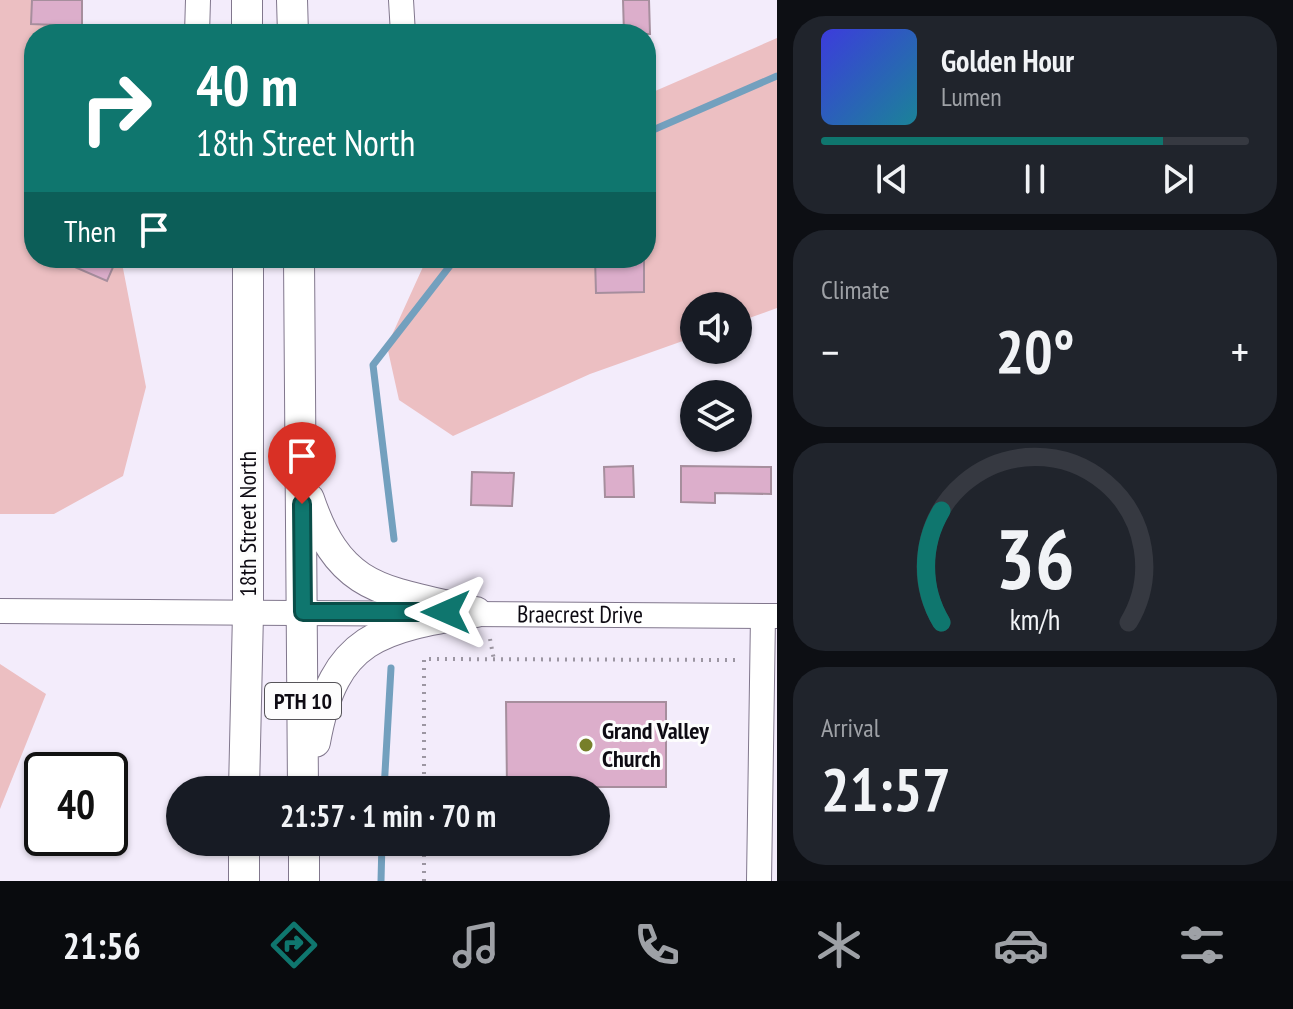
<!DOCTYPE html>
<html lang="en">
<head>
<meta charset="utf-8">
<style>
  :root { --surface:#171b24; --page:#20242c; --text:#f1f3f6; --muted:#9ea1a6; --line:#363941; --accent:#0f766e }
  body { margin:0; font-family:"PT Sans Narrow",sans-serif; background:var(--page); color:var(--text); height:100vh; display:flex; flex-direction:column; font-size:30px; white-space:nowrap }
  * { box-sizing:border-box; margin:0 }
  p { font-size:26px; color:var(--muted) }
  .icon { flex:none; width:44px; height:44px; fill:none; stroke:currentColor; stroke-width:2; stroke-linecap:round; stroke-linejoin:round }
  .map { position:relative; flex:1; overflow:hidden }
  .sheet { display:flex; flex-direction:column; gap:16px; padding:16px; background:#0d0f14; width:516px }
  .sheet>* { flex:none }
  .hud { position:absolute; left:24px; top:24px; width:632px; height:244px; border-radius:32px; box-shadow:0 2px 6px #0004; background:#0f766e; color:#fff; overflow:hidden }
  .fabs { position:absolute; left:680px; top:292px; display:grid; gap:16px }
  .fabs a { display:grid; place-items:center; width:72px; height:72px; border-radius:50%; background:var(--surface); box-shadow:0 2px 6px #0004; font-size:40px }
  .speed { position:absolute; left:24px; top:752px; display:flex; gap:16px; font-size:40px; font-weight:700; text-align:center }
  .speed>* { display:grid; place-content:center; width:104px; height:104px; border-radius:50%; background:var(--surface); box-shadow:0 2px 6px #0004; line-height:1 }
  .speed .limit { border:4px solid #111; border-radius:12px; background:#fff; color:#111 }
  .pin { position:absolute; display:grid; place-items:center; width:68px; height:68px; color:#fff; margin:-82px -34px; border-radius:50% 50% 50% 0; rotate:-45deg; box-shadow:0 0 8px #0007 }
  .pin .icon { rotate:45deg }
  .me { position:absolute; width:88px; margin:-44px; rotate:270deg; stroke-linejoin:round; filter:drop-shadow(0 0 6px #0008) }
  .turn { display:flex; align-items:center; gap:28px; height:168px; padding:0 40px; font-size:36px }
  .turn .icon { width:104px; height:104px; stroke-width:2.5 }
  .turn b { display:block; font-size:56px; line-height:68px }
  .then { display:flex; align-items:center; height:76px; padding:0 40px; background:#0003; gap:16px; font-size:30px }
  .big { font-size:60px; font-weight:700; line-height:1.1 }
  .sheet .tile { flex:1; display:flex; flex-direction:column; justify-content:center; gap:12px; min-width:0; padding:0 28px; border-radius:32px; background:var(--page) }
  .sheet .dial { align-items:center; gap:0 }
  .dial svg { height:208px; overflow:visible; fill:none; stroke:var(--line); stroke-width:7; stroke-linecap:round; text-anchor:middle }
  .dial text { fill:var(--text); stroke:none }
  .song { display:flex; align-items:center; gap:24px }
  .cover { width:96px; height:96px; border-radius:12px; background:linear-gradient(135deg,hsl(240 70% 55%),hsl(190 70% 35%)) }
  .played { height:8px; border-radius:4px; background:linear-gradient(90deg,var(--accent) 80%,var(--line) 80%) }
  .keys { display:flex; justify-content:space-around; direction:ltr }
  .heat { display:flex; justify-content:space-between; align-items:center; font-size:44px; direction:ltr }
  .trip { position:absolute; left:166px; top:776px; width:444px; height:80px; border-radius:40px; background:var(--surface); box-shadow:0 2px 6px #0004; font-weight:700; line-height:80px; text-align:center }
  .dock { display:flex; height:128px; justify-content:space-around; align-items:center; background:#090b0e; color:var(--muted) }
  .dock .icon { width:56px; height:56px }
  .dock .selected { color:var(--accent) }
  .dock b { font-size:36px; color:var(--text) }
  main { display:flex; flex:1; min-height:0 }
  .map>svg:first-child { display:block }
</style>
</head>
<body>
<main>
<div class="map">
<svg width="777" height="881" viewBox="0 0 777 881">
  <rect width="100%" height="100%" fill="#f3ecfb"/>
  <!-- green -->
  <path fill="#ecbfc2" d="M0 0H45L55 34H34V258H121L146 387 123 476 54 514H0Z
    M777 38V308L738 322V306H694V337L590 374 453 436 399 400 387 346 427 258H646V95Z
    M0 664 46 694 0 809Z"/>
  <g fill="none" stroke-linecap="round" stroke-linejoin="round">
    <!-- stream -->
    <path stroke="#73a0be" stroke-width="7" d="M646 133 777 76
      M394 539 373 365 456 258
      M384 790 391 668
      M381 881 382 842"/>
  </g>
  <!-- building -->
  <path fill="#dcaecb" stroke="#a68e9d" stroke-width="2" d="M32 0H82V26L31 24Z
    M623 0H649L650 34H624Z
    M54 258H117L107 281Z
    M595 258H644V292L596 293Z
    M633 466 634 497H605L604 467Z
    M681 466 771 467V494L715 493V503L681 502Z
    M472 472 514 473 512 506 471 505Z
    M506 702H666V787H507Z"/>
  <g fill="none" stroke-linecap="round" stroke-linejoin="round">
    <defs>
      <g id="minor">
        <path d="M401 0 403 34"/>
        <path d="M197 34 198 0"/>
        <path id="s1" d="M0 611 777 616"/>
        <path d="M759 881 763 616"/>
      </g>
      <path id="major" d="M247 0V34
        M292 0 293 34
        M299 258 303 790
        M309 499C338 585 376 590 458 608
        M315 742C334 636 380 628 476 612
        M244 790 248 613V258
        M244 842V881
        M304 842V881"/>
    </defs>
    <!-- minor casing -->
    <use href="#minor" stroke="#81778d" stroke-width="26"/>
    <!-- major casing -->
    <use href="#major" stroke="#81778d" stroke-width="32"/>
    <!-- path -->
    <path stroke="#9c96a2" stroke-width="4" stroke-dasharray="2 6" stroke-linecap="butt" d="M490 639 494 660
      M424 790V659L739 660
      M424 881V842"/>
    <!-- minor -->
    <use href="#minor" stroke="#fff" stroke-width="24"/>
    <!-- major -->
    <use href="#major" stroke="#fff" stroke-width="30"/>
  </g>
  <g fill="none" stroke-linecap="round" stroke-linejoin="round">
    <defs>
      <path id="route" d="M302 504 303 612H446"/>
    </defs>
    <!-- route casing -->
    <use href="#route" stroke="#0a4d48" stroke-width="20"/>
    <!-- route -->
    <use href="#route" stroke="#0f766e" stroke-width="14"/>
  </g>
  <!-- markers -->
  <circle fill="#777f2a" stroke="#fdfdfd" stroke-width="3" cx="586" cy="745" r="8"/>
  <g text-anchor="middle" stroke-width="6" stroke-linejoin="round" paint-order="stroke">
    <!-- shield labels -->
    <rect fill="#fdfdfd" stroke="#565459" stroke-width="2" x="265" y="683" width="76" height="36" rx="6"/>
    <g font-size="22" font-weight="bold" fill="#0e0b13">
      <text x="303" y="709">PTH 10</text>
    </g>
    <!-- street labels -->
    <g font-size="24" fill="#0e0b13" stroke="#fdfdfd">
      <text transform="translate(248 524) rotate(-90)" y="8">18th Street North</text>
      <text dy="8" stroke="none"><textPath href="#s1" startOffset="580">Braecrest Drive</textPath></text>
    </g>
    <!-- poi labels -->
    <g font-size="24" font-weight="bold" fill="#0e0b13" stroke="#fdfdfd" text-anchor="start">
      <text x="602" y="739">Grand Valley<tspan x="602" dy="28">Church</tspan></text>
    </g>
  </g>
</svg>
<div class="fabs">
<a><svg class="icon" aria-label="sound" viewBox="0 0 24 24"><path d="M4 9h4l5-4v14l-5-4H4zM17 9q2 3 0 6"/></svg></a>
<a><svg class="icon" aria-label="layers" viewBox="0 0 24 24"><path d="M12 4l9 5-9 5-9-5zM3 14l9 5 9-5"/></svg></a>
</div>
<div class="speed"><div class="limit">40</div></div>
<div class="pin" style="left:302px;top:504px;background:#d93025"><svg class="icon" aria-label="arrive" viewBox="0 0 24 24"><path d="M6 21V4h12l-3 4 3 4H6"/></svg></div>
<svg class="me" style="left:446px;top:612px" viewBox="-20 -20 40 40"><path d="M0-17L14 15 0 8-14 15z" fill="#0f766e" stroke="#fff" stroke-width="4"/></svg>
<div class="trip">21:57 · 1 min · 70 m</div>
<div class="hud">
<div class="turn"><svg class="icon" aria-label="right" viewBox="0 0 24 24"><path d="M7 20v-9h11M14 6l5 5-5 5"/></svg><div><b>40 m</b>18th Street North</div></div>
<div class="then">Then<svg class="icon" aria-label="arrive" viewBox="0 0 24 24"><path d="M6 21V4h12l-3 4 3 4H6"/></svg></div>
</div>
</div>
<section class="sheet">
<div class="tile">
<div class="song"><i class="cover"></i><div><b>Golden Hour</b><p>Lumen</p></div></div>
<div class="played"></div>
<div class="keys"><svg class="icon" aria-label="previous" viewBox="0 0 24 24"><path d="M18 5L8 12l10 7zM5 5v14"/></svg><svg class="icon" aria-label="pause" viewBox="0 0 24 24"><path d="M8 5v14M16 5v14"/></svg><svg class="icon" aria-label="next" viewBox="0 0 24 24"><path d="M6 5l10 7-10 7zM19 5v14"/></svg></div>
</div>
<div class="tile"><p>Climate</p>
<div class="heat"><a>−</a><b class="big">20°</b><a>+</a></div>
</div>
<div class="tile dial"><svg viewBox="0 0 100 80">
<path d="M14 69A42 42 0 1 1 86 69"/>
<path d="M14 69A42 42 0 0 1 14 26" stroke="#0f766e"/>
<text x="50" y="56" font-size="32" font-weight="700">36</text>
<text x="50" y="72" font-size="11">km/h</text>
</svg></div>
<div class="tile"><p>Arrival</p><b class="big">21:57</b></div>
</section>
</main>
<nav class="dock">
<b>21:56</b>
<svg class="icon selected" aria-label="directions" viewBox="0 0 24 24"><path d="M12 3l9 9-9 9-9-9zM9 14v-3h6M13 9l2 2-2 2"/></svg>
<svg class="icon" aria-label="music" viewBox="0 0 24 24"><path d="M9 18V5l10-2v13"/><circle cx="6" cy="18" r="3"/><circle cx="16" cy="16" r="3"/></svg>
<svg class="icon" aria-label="phone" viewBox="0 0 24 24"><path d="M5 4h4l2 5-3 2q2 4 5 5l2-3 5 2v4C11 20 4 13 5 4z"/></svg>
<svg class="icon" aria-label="climate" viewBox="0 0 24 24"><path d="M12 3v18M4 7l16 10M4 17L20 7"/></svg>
<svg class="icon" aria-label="car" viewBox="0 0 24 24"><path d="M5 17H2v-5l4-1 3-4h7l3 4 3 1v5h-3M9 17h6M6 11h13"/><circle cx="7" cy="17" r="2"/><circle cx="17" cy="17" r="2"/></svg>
<svg class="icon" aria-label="filters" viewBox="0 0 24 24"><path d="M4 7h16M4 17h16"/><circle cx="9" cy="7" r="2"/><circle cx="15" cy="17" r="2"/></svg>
</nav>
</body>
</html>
